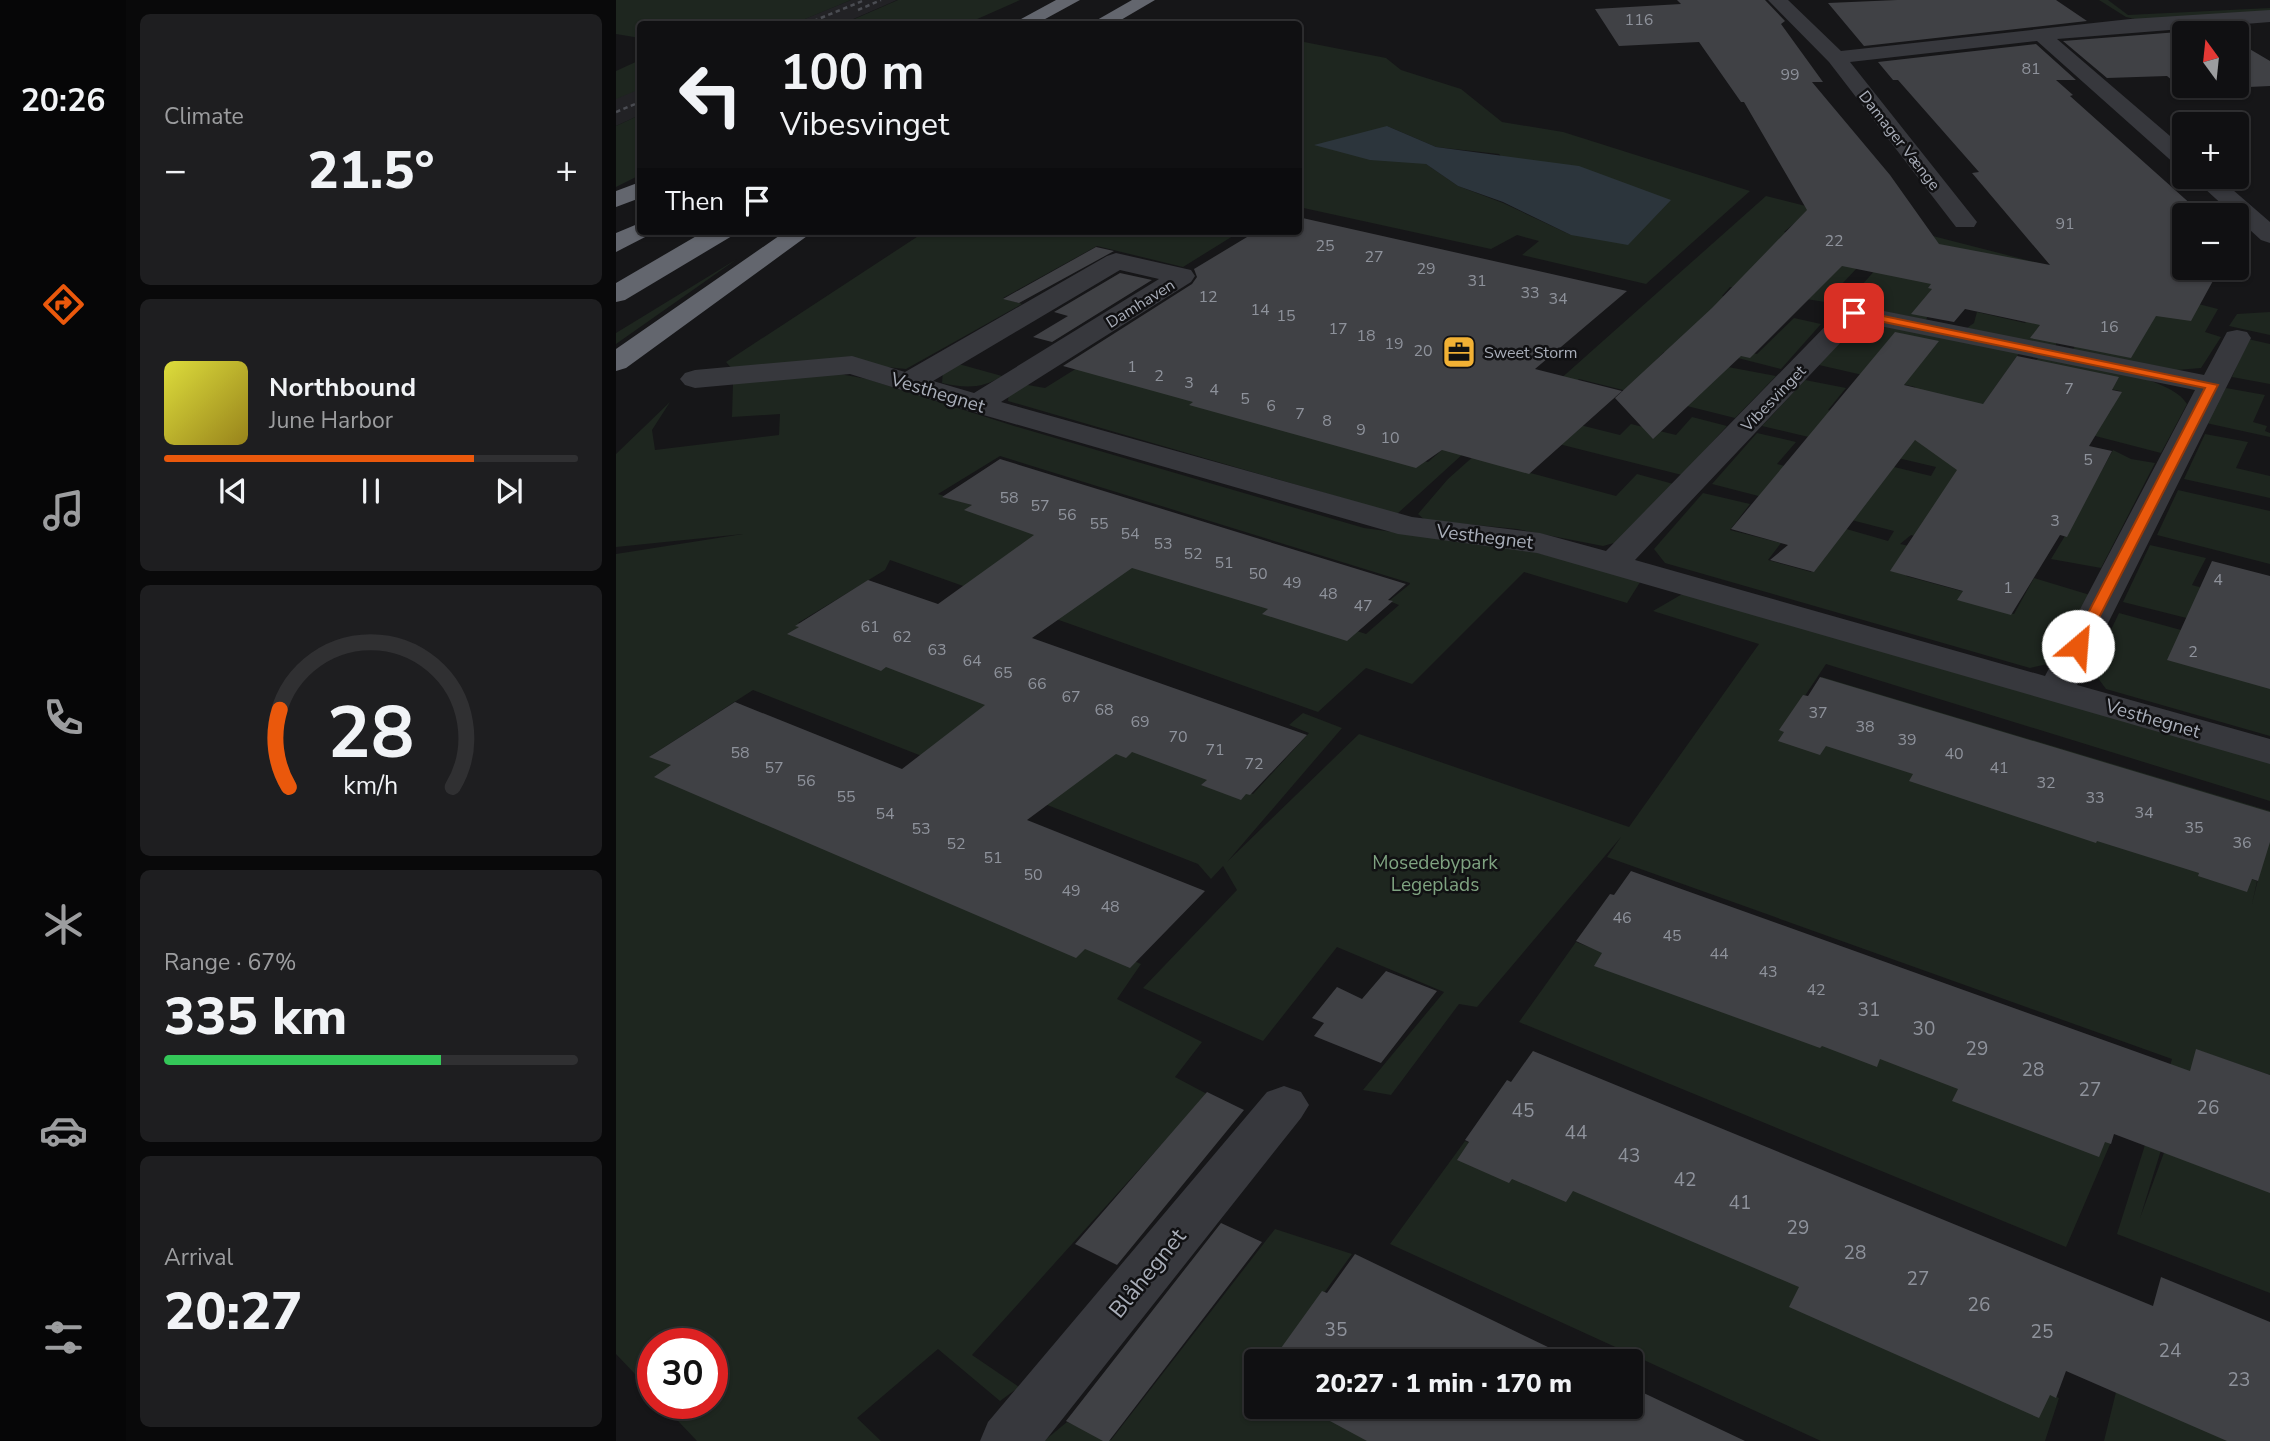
<!DOCTYPE html>
<html lang="en">
<head>
<meta charset="utf-8">
<style>
  :root { --surface:#101012; --page:#1e1e20; --text:#f1f3f6; --muted:#9c9d9f; --line:#303032; --accent:#ea580c }
  body { margin:0; font-family:"Nunito Sans",sans-serif; background:var(--page); color:var(--text); height:100vh; display:flex; flex-direction:column; font-size:26px; white-space:nowrap }
  * { box-sizing:border-box; margin:0 }
  p { font-size:23px; color:var(--muted) }
  .icon { flex:none; width:38px; height:38px; fill:none; stroke:currentColor; stroke-width:2; stroke-linecap:round; stroke-linejoin:round }
  .map { position:relative; flex:1; overflow:hidden }
  .panel { display:flex; flex-direction:column; gap:14px; padding:14px; background:#09090a; width:490px }
  .panel>* { flex:none }
  .banner { position:absolute; left:21px; top:21px; width:665px; height:214px; border-radius:7px; box-shadow:0 2px 5px #0004,0 0 0 2px var(--line); background:#101012; color:var(--text); overflow:hidden }
  .needle { width:46px; rotate:345deg }
  .tools { position:absolute; left:1556px; top:21px; display:grid; gap:14px }
  .tools a { display:grid; place-items:center; width:77px; height:77px; border-radius:7px; background:var(--surface); box-shadow:0 2px 5px #0004,0 0 0 2px var(--line); font-size:35px }
  .speed { position:absolute; left:21px; top:1328px; display:flex; gap:14px; font-size:35px; font-weight:700; text-align:center }
  .speed>* { display:grid; place-content:center; width:91px; height:91px; border-radius:50%; background:var(--surface); box-shadow:0 2px 5px #0004,0 0 0 2px var(--line); line-height:1 }
  .speed .limit { border:10px solid #d22; background:#fff; color:#111 }
  .pin { position:absolute; display:grid; place-items:center; width:60px; height:60px; color:#fff; margin:-30px; border-radius:14px; box-shadow:0 4px 10px #0006 }
  .me { position:absolute; width:77px; margin:-38px; rotate:27deg; stroke-linejoin:round; filter:drop-shadow(0 0 5px #0008) }
  .turn { display:flex; align-items:center; gap:24px; height:147px; padding:0 28px; font-size:32px }
  .turn .icon { width:91px; height:91px; stroke-width:2.5 }
  .turn b { display:block; font-size:49px; line-height:60px }
  .then { display:flex; align-items:center; height:66px; padding:0 28px; background:#0003; gap:14px; font-size:26px }
  .big { font-size:52px; font-weight:800; line-height:1.1 }
  .panel .card { flex:1; display:flex; flex-direction:column; justify-content:center; gap:10px; min-width:0; padding:0 24px; border-radius:10px; background:var(--page) }
  .panel .dial { align-items:center; gap:0 }
  .dial svg { height:182px; overflow:visible; fill:none; stroke:var(--line); stroke-width:7; stroke-linecap:round; text-anchor:middle }
  .dial text { fill:var(--text); stroke:none }
  .song { display:flex; align-items:center; gap:21px }
  .cover { width:84px; height:84px; border-radius:10px; background:linear-gradient(135deg,hsl(60 70% 55%),hsl(50 70% 35%)) }
  .played { height:7px; border-radius:4px; background:linear-gradient(90deg,var(--accent) 75%,var(--line) 75%) }
  .keys { display:flex; justify-content:space-around; direction:ltr }
  .heat { display:flex; justify-content:space-between; align-items:center; font-size:38px; direction:ltr }
  .charge { height:10px; border-radius:5px; background:linear-gradient(90deg,#34c759 67%,var(--line) 0) }
  .trip { position:absolute; left:628px; top:1349px; width:399px; height:70px; border-radius:7px; background:var(--surface); box-shadow:0 2px 5px #0004,0 0 0 2px var(--line); font-weight:800; line-height:70px; text-align:center }
  main { display:flex; flex:1; min-height:0 }
  .tab-bar { display:flex; flex-direction:column; width:126px; justify-content:space-around; align-items:center; background:#060607; color:var(--muted) }
  .tab-bar .icon { width:49px; height:49px }
  .tab-bar .on { color:var(--accent) }
  .tab-bar b { font-size:32px; color:var(--text) }
  .map>svg:first-child { display:block }
</style>
</head>
<body>
<main>
<nav class="tab-bar">
<b>20:26</b>
<svg class="icon on" aria-label="directions" viewBox="0 0 24 24"><path d="M12 3l9 9-9 9-9-9zM9 14v-3h6M13 9l2 2-2 2"/></svg>
<svg class="icon" aria-label="music" viewBox="0 0 24 24"><path d="M9 18V5l10-2v13"/><circle cx="6" cy="18" r="3"/><circle cx="16" cy="16" r="3"/></svg>
<svg class="icon" aria-label="phone" viewBox="0 0 24 24"><path d="M5 4h4l2 5-3 2q2 4 5 5l2-3 5 2v4C11 20 4 13 5 4z"/></svg>
<svg class="icon" aria-label="climate" viewBox="0 0 24 24"><path d="M12 3v18M4 7l16 10M4 17L20 7"/></svg>
<svg class="icon" aria-label="car" viewBox="0 0 24 24"><path d="M5 17H2v-5l4-1 3-4h7l3 4 3 1v5h-3M9 17h6M6 11h13"/><circle cx="7" cy="17" r="2"/><circle cx="17" cy="17" r="2"/></svg>
<svg class="icon" aria-label="filters" viewBox="0 0 24 24"><path d="M4 7h16M4 17h16"/><circle cx="9" cy="7" r="2"/><circle cx="15" cy="17" r="2"/></svg>
</nav>
<section class="panel">
<div class="card"><p>Climate</p>
<div class="heat"><a>−</a><b class="big">21.5°</b><a>+</a></div>
</div>
<div class="card">
<div class="song"><i class="cover"></i><div><b>Northbound</b><p>June Harbor</p></div></div>
<div class="played"></div>
<div class="keys"><svg class="icon" aria-label="previous" viewBox="0 0 24 24"><path d="M18 5L8 12l10 7zM5 5v14"/></svg><svg class="icon" aria-label="pause" viewBox="0 0 24 24"><path d="M8 5v14M16 5v14"/></svg><svg class="icon" aria-label="next" viewBox="0 0 24 24"><path d="M6 5l10 7-10 7zM19 5v14"/></svg></div>
</div>
<div class="card dial"><svg viewBox="0 0 100 80">
<path d="M14 69A42 42 0 1 1 86 69"/>
<path d="M14 69A42 42 0 0 1 10 35" stroke="#ea580c"/>
<text x="50" y="56" font-size="32" font-weight="700">28</text>
<text x="50" y="72" font-size="11">km/h</text>
</svg></div>
<div class="card"><p>Range · 67%</p><b class="big">335 km</b><div class="charge"></div></div>
<div class="card"><p>Arrival</p><b class="big">20:27</b></div>
</section>
<div class="map">
<svg width="1654" height="1441" viewBox="0 0 1654 1441">
  <rect width="100%" height="100%" fill="#161618"/>
  <!-- built -->
  <path fill="#222225" d="M235 0H281L226 24H176Z
    M24 87V115L0 126V97Z"/>
  <!-- green -->
  <path fill="#1e261f" fill-rule="evenodd" d="M0 0H235L177 24H24V38L0 34Z
    M282 0H404L350 24H227Z
    M1483 0H1492L1512 15 1654 8V13L1523 20 1510 17Z
    M683 41 770 58 785 70 845 89 886 122 947 132 1134 191 1030 284 906 255 923 241 901 235 875 249 683 207ZM771 126 820 147 883 154 955 235 887 203 842 186 810 164Z
    M24 60V89L0 99V71Z
    M24 115V175L0 187V126Z
    M1150 196 1285 230 1186 217 1168 232 1231 247 1241 268 1209 302 1114 287 1106 296 1117 299 1098 344 1141 354 1178 318 1205 324 1165 369 1067 344 1057 354 1048 352 1031 369 1112 367 1160 376 1119 418 963 379 946 395 964 425 1004 435 1015 424 1060 435 1076 417 1111 426 1066 475 911 436 900 469 1000 496 1021 474 1061 485 1009 540 987 546 901 529 809 520 802 514 832 479Z
    M310 231H625L567 267 481 246 387 298 406 304 290 369 211 361 119 372 110 362Z
    M1305 233 1602 309 1589 332 1605 337 1585 368 1549 371 1456 351 1459 346 1441 340 1439 348 1351 328 1358 323 1361 312 1409 323 1435 290 1313 313 1310 320 1237 305 1236 296 1278 249Z
    M121 259 0 344V333Z
    M1654 312V335L1613 326 1621 314Z
    M1270 324 1404 352 1363 410 1494 412 1504 391 1410 371 1424 356C1457 363 1557 376 1571 404L1545 453 1464 432 1481 479 1497 450 1515 459 1539 463 1485 568 1435 559 1464 511 1373 556 1295 535 1284 544 1307 549 1290 576 1349 592 1345 600 1398 614 1418 578 1474 595 1440 662 1414 668 1049 563 1038 549 1087 493 1134 504 1114 530 1165 543 1152 560 1195 572 1227 528 1272 541 1278 531 1096 484 1141 433 1180 442 1161 464 1252 488 1270 465 1315 476 1320 467 1146 426 1189 380 1230 388 1212 410 1324 437 1299 387 1203 365 1234 329Z
    M514 335 484 372 812 462 840 438 871 432 781 514 392 401 393 391 406 384 429 388Z
    M1632 339 1654 344V384L1616 377Z
    M339 363 386 376C366 389 349 388 326 383L327 371Z
    M224 374 251 379 398 426 748 528 914 551 1026 579 1011 603 908 572 796 684 750 668 702 712 274 560 269 570 182 623 637 794 693 733 673 725 687 713 726 728 611 862 743 734 1013 827 1143 644 1037 611 1068 593 1654 761V801L1210 664 1167 729 1641 881 1636 904 1652 838 1194 696 1206 677 1654 811V1075L1584 1051 1574 1081 1567 1079 1524 1218 1553 1139 1654 1177V1293L1501 1234 1556 1059 991 857 1005 837 861 1007 843 1004 775 1095 747 1090 828 992 721 947 647 1041 527 988 621 890 607 866 595 879 582 864 137 690 36 755 525 964 501 999 586 1042 559 1077 591 1094 356 1355 403 1387 384 1401 322 1349 241 1418 265 1441H81L46 1404H96V1344H37V1393L0 1354V554L127 534 0 547V454L54 402 36 430 39 450 163 435 164 414 116 417 117 384ZM384 456 794 583V584L773 601 783 605 750 634 322 494Z
    M1610 388 1649 395 1637 422 1651 426 1649 431 1654 433V437L1590 423Z
    M1589 434 1632 442 1620 468 1654 476V498L1568 479Z
    M1562 490 1654 511V564L1541 535Z
    M1534 545 1590 558 1576 585 1654 607V639L1507 602Z
    M1503 613 1565 630 1654 688V736L1490 689 1476 670Z
    M960 942 1495 1142 1450 1247 903 1022Z
    M849 1141 1443 1398 1429 1441H1205L774 1244Z
    M659 1229 736 1254 659 1361 640 1362V1407H722L788 1441H428L451 1422 495 1440Z
    M1501 1388 1621 1441H1488Z"/>
  <!-- water -->
  <path fill="#2c353c" d="M771 126 820 147 963 166 1055 200 1012 245 955 235 887 202 842 186 810 164 754 160 698 145Z"/>
  <!-- building -->
  <path fill="#404145" d="M1061 0H1149L1169 21 1165 24 1207 82H1196L1274 175 1323 244 1434 265 1356 173 1363 172 1282 80H1277L1262 62 1420 44 1460 80H1440L1457 95 1454 96 1587 215H1568V268H1620V262L1629 270 1590 271 1598 279 1575 321 1540 316 1515 358 1414 338 1424 325 1349 309 1338 322 1295 314 1316 289 1312 288 1315 284 1226 266 1134 358 1125 356 1037 439 999 398 1096 308 1191 210 1128 102H1125L1083 42 1003 46 979 9 1065 4Z
    M1281 0H1440L1471 21 1248 46 1212 3Z
    M1601 29 1608 33H1568V86H1620V41L1654 61V86L1568 90 1551 76 1491 78 1447 41Z
    M682 217 1011 291 919 369 1006 391 913 474 826 450 800 468 573 405 577 402 447 366 576 284 581 277 578 269 641 231H682Z
    M480 247 498 251 403 303 387 299Z
    M504 273 536 280 436 342 417 337 452 316 438 312Z
    M1279 332 1323 341 1288 385 1367 404 1401 356 1503 377 1496 390 1506 392 1473 446 1496 451 1451 537 1444 535 1395 615 1341 600 1347 591 1274 571 1341 470 1299 440 1198 572 1154 560 1172 545 1115 529Z
    M384 459 790 584 772 600 777 601 731 641 646 614 652 609 516 568 416 638 691 735 634 795 630 794 625 800 585 785 591 780 516 752 510 758 500 754 411 820 589 891 514 968 469 949 460 958 38 777 55 765 33 757 119 702 286 769 369 705 270 667 265 671 171 634 183 627 179 626 252 580 322 604 418 535 348 510 356 505 326 497Z
    M1596 561 1654 576V689L1551 660Z
    M1204 677 1654 812V842L1642 881 1636 879 1631 892 1582 876 1583 873 1481 841 1480 843 1293 781 1297 774 1210 746 1204 755 1162 741 1168 732 1163 730 1187 695 1192 696Z
    M1015 871 1574 1071 1580 1049 1654 1075V1193L1498 1134 1495 1144 1489 1142 1483 1157 1336 1101 1342 1089 1264 1059 1261 1067 1206 1046 1204 1048 978 966 986 953 960 941 994 894 998 895Z
    M770 971 821 991 765 1063 698 1036 708 1023 696 1018 721 987 746 999Z
    M917 1051 1537 1306 1545 1277 1654 1322V1441H1611L1450 1371 1440 1398 1434 1395 1423 1418 1173 1307 1183 1287 957 1191 950 1202 896 1179 893 1183 841 1160 853 1142 849 1140 891 1080 895 1082Z
    M591 1092 628 1110 501 1265 459 1244Z
    M605 1223 646 1242 493 1441H487L450 1421Z
    M739 1254 876 1320 963 1362H655L706 1291 711 1293Z
    M1015 1387 1129 1441H751L701 1414 705 1407H1015Z"/>
  <g fill="none" stroke-linecap="round" stroke-linejoin="round">
    <!-- minor -->
    <path fill="#37383d" fill-rule="evenodd" d="M1152 0H1172L1225 51 1514 19 1654 10V22L1441 39 1568 148V167L1560 165 1421 41 1234 62 1361 222 1358 227H1340L1213 62Z
      M1576 177H1602L1654 222V243L1645 240Z
      M500 253 575 270 579 276 575 282 385 402 796 517 924 533 990 551 1228 307 1238 305 1588 375 1611 332 1621 330 1631 332 1635 338 1461 685 1654 739V764L921 553 782 534 350 410 234 374 79 388 69 385 64 379 69 373 79 370 236 356 289 372 491 256ZM504 270 543 279 358 393 317 381ZM1244 322 1579 390 1429 676 1019 560Z
      M668 1086 685 1092 693 1105 685 1118 429 1441H364L372 1422 651 1092Z"/>
    <!-- highway -->
    <path fill="#63666e" fill-rule="evenodd" d="M440 0H464L420 24H396Z
      M516 0H539L498 24H474Z
      M24 182V198L0 207V191Z
      M24 223V231H36L33 235 0 252V233Z
      M89 231H119L116 236 9 300 0 302V283Z
      M170 231H198L10 368 0 371V349Z"/>
    <!-- rail -->
    <path stroke="#4a4c52" stroke-width="2.5" stroke-dasharray="4.5 3.5" stroke-linecap="butt" d="M242 10 265 0
      M190 24 249 0
      M0 112 24 102"/>
  </g>
  <!-- route -->
  <path fill="#ea580c" stroke="#983908" stroke-width="2" d="M1238 310 1602 385 1467 649H1457L1455 646 1589 388 1234 315 1233 313Z"/>
  <!-- icons -->
  <defs>
    <symbol id="office-square" viewBox="-11 -11 22 22"><rect x="-9" y="-9" width="18" height="18" rx="4" fill="#f2b134" stroke="#111113"/><path d="M-6-3h4V-5.5h4V-3h4V5H-6ZM-1-4.5V-3h2v-1.5ZM-6 0V1H6V0Z" fill="#111"/></symbol>
  </defs>
  <g fill-rule="evenodd">
    <use href="#office-square" x="824" y="333" width="38" height="38"/>
  </g>
  <g text-anchor="middle" stroke-width="5" stroke-linejoin="round" paint-order="stroke">
    <!-- number labels -->
    <g font-size="16" fill="#8e929b">
      <text x="1023" y="25">116</text>
      <text x="1415" y="74">81</text>
      <text x="1174" y="80">99</text>
      <text x="1449" y="229">91</text>
      <text x="1218" y="246">22</text>
      <text x="709" y="251">25</text>
      <text x="758" y="262">27</text>
      <text x="810" y="274">29</text>
      <text x="861" y="286">31</text>
      <text x="914" y="298">33</text>
      <text x="592" y="302">12</text>
      <text x="942" y="304">34</text>
      <text x="644" y="315">14</text>
      <text x="670" y="321">15</text>
      <text x="1493" y="332">16</text>
      <text x="722" y="334">17</text>
      <text x="750" y="341">18</text>
      <text x="778" y="349">19</text>
      <text x="807" y="356">20</text>
      <text x="516" y="372">1</text>
      <text x="543" y="381">2</text>
      <text x="573" y="388">3</text>
      <text x="1453" y="394">7</text>
      <text x="598" y="395">4</text>
      <text x="629" y="404">5</text>
      <text x="655" y="411">6</text>
      <text x="684" y="419">7</text>
      <text x="711" y="426">8</text>
      <text x="745" y="435">9</text>
      <text x="774" y="443">10</text>
      <text x="1472" y="465">5</text>
      <text x="393" y="503">58</text>
      <text x="424" y="511">57</text>
      <text x="451" y="520">56</text>
      <text x="1439" y="526">3</text>
      <text x="483" y="529">55</text>
      <text x="514" y="539">54</text>
      <text x="547" y="549">53</text>
      <text x="577" y="559">52</text>
      <text x="608" y="568">51</text>
      <text x="642" y="579">50</text>
      <text x="1602" y="585">4</text>
      <text x="676" y="588">49</text>
      <text x="1392" y="593">1</text>
      <text x="712" y="599">48</text>
      <text x="747" y="611">47</text>
      <text x="254" y="632">61</text>
      <text x="286" y="642">62</text>
      <text x="321" y="655">63</text>
      <text x="1577" y="657">2</text>
      <text x="356" y="666">64</text>
      <text x="387" y="678">65</text>
      <text x="421" y="689">66</text>
      <text x="455" y="702">67</text>
      <text x="488" y="715">68</text>
      <text x="1202" y="718">37</text>
      <text x="524" y="727">69</text>
      <text x="1249" y="732">38</text>
      <text x="562" y="742">70</text>
      <text x="1291" y="745">39</text>
      <text x="599" y="755">71</text>
      <text x="124" y="758">58</text>
      <text x="1338" y="759">40</text>
      <text x="638" y="769">72</text>
      <text x="158" y="773">57</text>
      <text x="1383" y="773">41</text>
      <text x="190" y="786">56</text>
      <text x="1430" y="788">32</text>
      <text x="230" y="802">55</text>
      <text x="1479" y="803">33</text>
      <text x="1528" y="818">34</text>
      <text x="269" y="819">54</text>
      <text x="1578" y="833">35</text>
      <text x="305" y="834">53</text>
      <text x="1626" y="848">36</text>
      <text x="340" y="849">52</text>
      <text x="377" y="863">51</text>
      <text x="417" y="880">50</text>
      <text x="455" y="896">49</text>
      <text x="494" y="912">48</text>
      <text x="1006" y="923">46</text>
      <text x="1056" y="941">45</text>
      <text x="1103" y="959">44</text>
      <text x="1152" y="977">43</text>
      <text x="1200" y="995">42</text>
    </g>
    <!-- far-street labels -->
    <g font-size="16" fill="#a8adb8" stroke="#111113">
      <text transform="translate(1284 140) rotate(52)" y="6">Damager Vænge</text>
      <text transform="translate(524 303) rotate(-32)" y="6">Damhaven</text>
      <text transform="translate(1157 398) rotate(-46)" y="6">Vibesvinget</text>
    </g>
    <!-- far-poi labels -->
    <g font-size="16" fill="#a8adb8" stroke="#111113" text-anchor="start">
      <text x="868" y="358">Sweet Storm</text>
    </g>
    <!-- street labels -->
    <g font-size="19" fill="#a8adb8" stroke="#111113">
      <text transform="translate(322 392) rotate(17)" y="7">Vesthegnet</text>
      <text transform="translate(869 536) rotate(7)" y="7">Vesthegnet</text>
      <text transform="translate(1537 718) rotate(16)" y="7">Vesthegnet</text>
    </g>
    <!-- park labels -->
    <g font-size="19" fill="#7fa381" stroke="#111113">
      <text x="819" y="869">Mosedebypark<tspan x="819" dy="22">Legeplads</tspan></text>
    </g>
    <!-- near-number labels -->
    <g font-size="19" fill="#8e929b">
      <text x="1253" y="1016">31</text>
      <text x="1308" y="1035">30</text>
      <text x="1361" y="1055">29</text>
      <text x="1417" y="1076">28</text>
      <text x="1474" y="1096">27</text>
      <text x="1592" y="1114">26</text>
      <text x="907" y="1117">45</text>
      <text x="960" y="1139">44</text>
      <text x="1013" y="1162">43</text>
      <text x="1069" y="1186">42</text>
      <text x="1124" y="1209">41</text>
      <text x="1182" y="1234">29</text>
      <text x="1239" y="1259">28</text>
      <text x="1302" y="1285">27</text>
      <text x="1363" y="1311">26</text>
      <text x="720" y="1336">35</text>
      <text x="1426" y="1338">25</text>
      <text x="1554" y="1357">24</text>
      <text x="1623" y="1386">23</text>
    </g>
    <!-- near-street labels -->
    <g font-size="23" fill="#a8adb8" stroke="#111113">
      <text transform="translate(531 1273) rotate(-51)" y="8">Blåhegnet</text>
    </g>
  </g>
</svg>
<div class="tools">
<a><svg class="needle" viewBox="-14 -14 28 28"><path d="M0-13l5 13h-10z" fill="#e53935"/><path d="M0 13l5-13h-10z" fill="#9c9d9f"/></svg></a>
<a>+</a>
<a>−</a>
</div>
<div class="speed"><div class="limit">30</div></div>
<div class="pin" style="left:1238px;top:313px;background:#d93025"><svg class="icon" aria-label="arrive" viewBox="0 0 24 24"><path d="M6 21V4h12l-3 4 3 4H6"/></svg></div>
<svg class="me" style="left:1462px;top:646px" viewBox="-20 -20 40 40"><circle r="19" fill="#fff"/><path d="M0-13L10 11 0 6-10 11z" fill="#ea580c"/></svg>
<div class="trip">20:27 · 1 min · 170 m</div>
<div class="banner">
<div class="turn"><svg class="icon" aria-label="left" viewBox="0 0 24 24"><path d="M17 20v-9H6M10 6l-5 5 5 5"/></svg><div><b>100 m</b>Vibesvinget</div></div>
<div class="then">Then<svg class="icon" aria-label="arrive" viewBox="0 0 24 24"><path d="M6 21V4h12l-3 4 3 4H6"/></svg></div>
</div>
</div>
</main>
</body>
</html>
